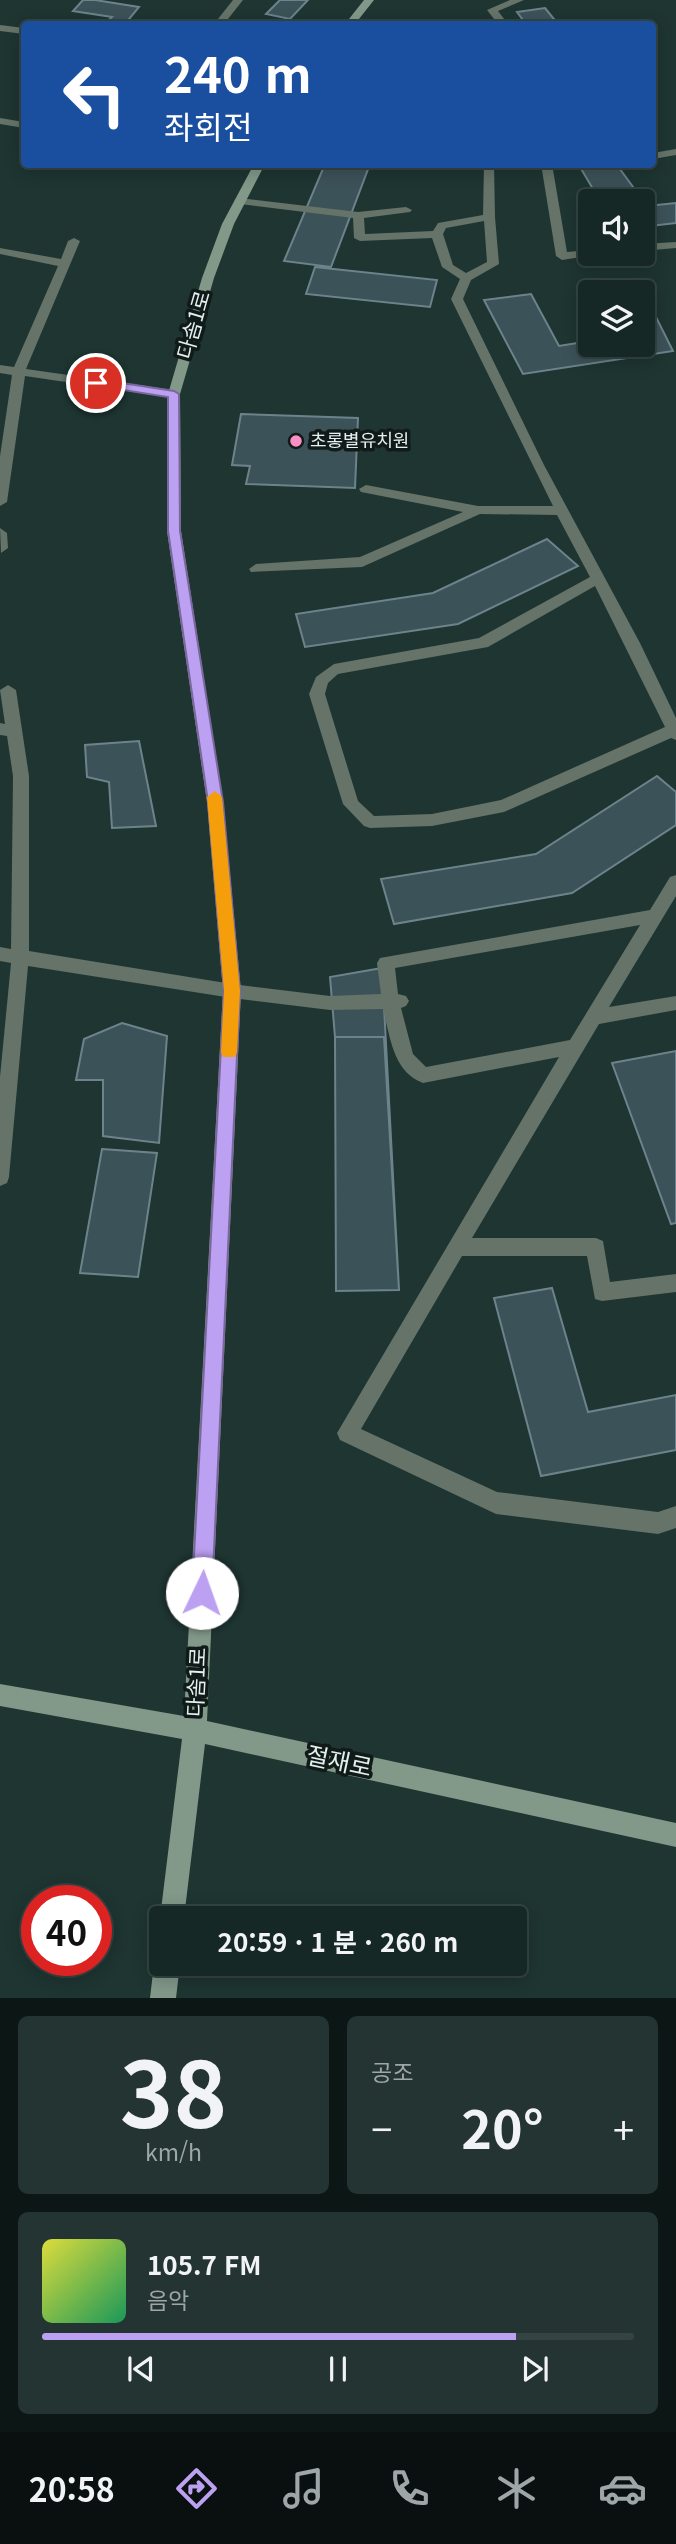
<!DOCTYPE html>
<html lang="ko">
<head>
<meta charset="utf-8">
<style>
  :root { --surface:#162826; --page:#233432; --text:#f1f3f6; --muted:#9ea6a7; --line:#354443; --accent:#bca0f2 }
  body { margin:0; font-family:Georgia,"Noto Sans KR",serif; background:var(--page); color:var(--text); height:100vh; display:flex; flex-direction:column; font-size:26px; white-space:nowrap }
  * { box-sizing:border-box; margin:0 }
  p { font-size:23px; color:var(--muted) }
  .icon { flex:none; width:38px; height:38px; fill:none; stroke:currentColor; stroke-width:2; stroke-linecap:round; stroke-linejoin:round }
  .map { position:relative; height:1998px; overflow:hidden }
  .details { display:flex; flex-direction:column; gap:18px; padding:18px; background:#0c1615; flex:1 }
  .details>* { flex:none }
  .top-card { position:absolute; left:21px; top:21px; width:635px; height:147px; border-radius:7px; box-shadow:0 4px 18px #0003,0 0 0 2px var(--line); background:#1a4fa0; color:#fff; overflow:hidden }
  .fabs { position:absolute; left:578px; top:189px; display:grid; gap:14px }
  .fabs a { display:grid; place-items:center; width:77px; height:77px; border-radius:7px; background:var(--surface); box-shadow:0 4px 18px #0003,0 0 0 2px var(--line); font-size:35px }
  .speed { position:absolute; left:21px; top:1885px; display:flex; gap:14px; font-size:35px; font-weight:700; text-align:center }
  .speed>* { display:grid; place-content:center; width:91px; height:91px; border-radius:50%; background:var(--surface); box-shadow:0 4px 18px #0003,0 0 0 2px var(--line); line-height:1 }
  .speed .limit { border:10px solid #d22; background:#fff; color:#111 }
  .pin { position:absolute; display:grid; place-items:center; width:60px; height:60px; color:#fff; margin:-30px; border:4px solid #fff; border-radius:50%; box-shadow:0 2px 7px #0007 }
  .me { position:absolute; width:77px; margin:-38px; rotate:3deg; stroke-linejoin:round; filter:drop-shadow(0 0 5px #0008) }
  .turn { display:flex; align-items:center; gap:24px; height:147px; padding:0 28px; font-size:32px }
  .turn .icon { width:91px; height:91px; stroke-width:2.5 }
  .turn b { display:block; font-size:49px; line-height:60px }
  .big { font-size:52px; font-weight:700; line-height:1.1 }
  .details .tile { flex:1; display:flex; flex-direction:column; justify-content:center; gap:10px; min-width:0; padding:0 24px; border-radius:10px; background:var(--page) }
  .details .dial { align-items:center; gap:0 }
  .dial b { font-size:91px; line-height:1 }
  .song { display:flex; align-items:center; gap:21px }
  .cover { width:84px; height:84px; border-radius:10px; background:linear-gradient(135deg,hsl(60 70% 55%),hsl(150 70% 35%)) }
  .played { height:7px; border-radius:4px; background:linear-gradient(90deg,var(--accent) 80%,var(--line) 80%) }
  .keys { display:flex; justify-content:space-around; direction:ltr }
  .heat { display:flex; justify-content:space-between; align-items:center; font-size:38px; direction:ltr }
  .details .tiles { flex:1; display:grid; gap:18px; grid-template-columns:1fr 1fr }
  .tile:last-child { grid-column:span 2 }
  .trip { position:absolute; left:149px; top:1906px; width:378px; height:70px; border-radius:7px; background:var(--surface); box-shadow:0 4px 18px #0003,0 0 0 2px var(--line); font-weight:700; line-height:70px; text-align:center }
  .tab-bar { display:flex; height:112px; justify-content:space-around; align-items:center; background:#09100f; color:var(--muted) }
  .tab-bar .icon { width:49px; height:49px }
  .tab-bar .on { color:var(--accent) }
  .tab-bar b { font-size:32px; color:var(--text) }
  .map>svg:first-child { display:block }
</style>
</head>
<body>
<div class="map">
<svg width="676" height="1998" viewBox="0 0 676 1998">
  <rect width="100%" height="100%" fill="#1e3532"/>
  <!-- building -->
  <path fill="#3c5259" stroke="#6c838b" stroke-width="2" d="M83 0H95L139 7 125 24H105L112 17 73 11Z
    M280 0H308L290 19 266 14Z
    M545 8 558 24H526L517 12Z
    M325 164H370L331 267 284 261Z
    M617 165 647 206 676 203V223L642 227V201H600L580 167Z
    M315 267 437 280 430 307 306 294Z
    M531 294 559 346 590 341V345H642V317L655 315 673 351 523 374 484 300Z
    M241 414 358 418 355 488 246 484 250 466 232 465Z
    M547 539 578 566 458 624 305 647 296 614 433 593Z
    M139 741 156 826 112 828 109 782 87 777 85 745Z
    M657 776 676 792V825L572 893 394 924 381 879 536 854Z
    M382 968 399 1290 336 1291 335 1037 330 977Z
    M122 1023 167 1036 159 1143 103 1136V1080H76L84 1039Z
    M335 1037H384L399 1290 336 1291Z
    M676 1051V1223L671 1224 612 1063Z
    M102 1149 157 1153 138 1277 80 1273Z
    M552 1288 588 1412 676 1395V1450L541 1476 494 1298Z"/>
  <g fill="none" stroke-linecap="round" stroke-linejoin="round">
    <!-- lane -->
    <path fill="#657369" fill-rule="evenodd" d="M510 0H524L498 11 508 24H498L487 10Z
      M676 149V155L653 159V153Z
      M484 164H494L495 217 499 264 471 280 463 299 544 465 640 643 676 718V740L671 738 504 812 432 826 370 828 364 826 343 804 309 694 316 677 334 664 479 638 590 577 557 515 480 514 362 567 251 572 249 569 256 564 360 557 463 512 361 492 359 489 366 485 478 506H553L451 299 460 279 442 267 432 238 360 241 354 238 353 218 240 204 234 201 240 198 358 212 406 207 412 210 410 212 364 218 365 234 433 231 438 223 483 215ZM484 221 487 262 466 273 453 265 443 234 446 228ZM595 586 665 727 501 800 432 814 374 816 358 801 325 694 328 683 338 674 488 647Z
      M541 164H552L567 252 590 250V254L594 255 562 260 556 256Z
      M676 242V248L642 251V244Z
      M676 875V896L609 1007 676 996V1010L599 1024 472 1238H596L603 1241 610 1282 676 1274V1292L602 1301 595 1299 587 1256H462L361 1429 497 1492 658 1512 676 1506V1528L658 1534 496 1514 340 1440 337 1433 559 1057 423 1083C393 1072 390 1036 383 1009L330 1010 232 998 226 996 223 991 226 986 232 984 330 996 381 994 377 963 380 958 650 910 670 877ZM640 925 570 1040 426 1067 413 1054 401 1008 406 1006 409 1001 406 996 398 994 395 968Z"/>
    <!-- street -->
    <path fill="#657369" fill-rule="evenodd" d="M233 0H243L224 24H214Z
      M0 25 24 28V34L0 31Z
      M0 118 24 122V128L0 124Z
      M74 238 80 241 26 369 174 390 180 394 174 398 25 376 7 502 0 506V456L12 375 0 373V365L14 367 58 266 0 254V248L61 259 68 241Z
      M0 528 7 533 8 548 1 553Z
      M8 685 16 690 29 776V951L232 984 238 986 241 991 238 996 232 998 28 966 9 1177 7 1183 0 1186V1077L11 963 0 961V947L11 949 13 776 7 736 0 735V723L5 724 0 690Z"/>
    <!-- secondary -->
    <path fill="#829889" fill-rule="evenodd" d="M364 0H374L355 24H345Z
      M254 164H265L234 224 214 278 180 394 181 531 223 802 241 991 207 1721 676 1823V1847L205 1744 184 1918H161V1921L160 1918 182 1739 0 1706V1684L184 1716 223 991 207 802 167 531 168 394 202 278 222 224Z
      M161 1954V1964H180L176 1998H150L154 1964Z"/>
  </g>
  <!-- route -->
  <path fill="#bca0f2" stroke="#7a689d" stroke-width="2" d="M96 379 174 391 179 394 180 531 223 802 240 991 212 1593 209 1600 202 1603 195 1600 192 1593 224 991 208 802 168 531V397L92 385V380Z"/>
  <!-- slow -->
  <path fill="#f59e0b" d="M215 791 222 797 240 991 237 1052 235 1057H223L221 1052 224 991 207 797Z"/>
  <!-- markers -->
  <circle fill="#fa8fc6" stroke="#101a19" stroke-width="2.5" cx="296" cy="441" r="7"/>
  <g text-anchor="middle" stroke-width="7" stroke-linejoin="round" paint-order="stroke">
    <!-- far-poi labels -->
    <g font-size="18" fill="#e2f0ee" stroke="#101a19" text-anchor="start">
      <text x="310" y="447">초롱별유치원</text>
    </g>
    <!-- street labels -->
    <g font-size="21" fill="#e2f0ee" stroke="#101a19">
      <text transform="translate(194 325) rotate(-74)" y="7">다솜1로</text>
      <text transform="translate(197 1682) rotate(-87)" y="7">다솜1로</text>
    </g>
    <!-- near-street labels -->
    <g font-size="24" fill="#e2f0ee" stroke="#101a19">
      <text transform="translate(339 1762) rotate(12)" y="8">절재로</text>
    </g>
  </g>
</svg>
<div class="fabs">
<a><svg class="icon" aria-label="sound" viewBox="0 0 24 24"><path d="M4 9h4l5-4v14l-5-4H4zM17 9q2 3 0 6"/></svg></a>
<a><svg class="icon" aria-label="layers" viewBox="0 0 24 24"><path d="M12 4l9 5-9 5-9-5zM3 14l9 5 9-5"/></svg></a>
</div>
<div class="speed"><div class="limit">40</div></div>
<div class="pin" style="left:96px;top:383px;background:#d93025"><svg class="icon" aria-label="arrive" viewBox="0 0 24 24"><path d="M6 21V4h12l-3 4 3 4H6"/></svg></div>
<svg class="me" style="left:202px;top:1593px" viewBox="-20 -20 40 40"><circle r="19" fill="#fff"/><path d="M0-13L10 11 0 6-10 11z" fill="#bca0f2"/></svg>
<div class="trip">20:59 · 1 분 · 260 m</div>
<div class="top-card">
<div class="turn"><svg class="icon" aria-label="left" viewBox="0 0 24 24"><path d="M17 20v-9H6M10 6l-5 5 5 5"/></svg><div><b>240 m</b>좌회전</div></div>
</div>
</div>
<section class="details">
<div class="tiles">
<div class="tile dial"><b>38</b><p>km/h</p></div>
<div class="tile"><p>공조</p>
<div class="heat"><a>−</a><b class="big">20°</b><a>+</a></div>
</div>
<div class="tile">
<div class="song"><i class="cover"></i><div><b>105.7 FM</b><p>음악</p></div></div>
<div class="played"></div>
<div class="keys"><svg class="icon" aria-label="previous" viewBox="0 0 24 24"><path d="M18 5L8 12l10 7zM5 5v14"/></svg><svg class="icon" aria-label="pause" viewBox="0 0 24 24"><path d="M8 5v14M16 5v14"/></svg><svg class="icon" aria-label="next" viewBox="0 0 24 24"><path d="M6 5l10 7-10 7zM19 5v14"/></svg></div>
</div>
</div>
</section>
<nav class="tab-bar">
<b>20:58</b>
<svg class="icon on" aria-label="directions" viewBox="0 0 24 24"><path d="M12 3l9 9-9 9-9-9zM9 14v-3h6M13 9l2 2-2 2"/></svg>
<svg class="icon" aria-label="music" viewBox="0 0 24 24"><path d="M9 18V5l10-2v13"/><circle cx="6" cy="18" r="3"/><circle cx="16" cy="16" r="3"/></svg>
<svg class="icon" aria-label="phone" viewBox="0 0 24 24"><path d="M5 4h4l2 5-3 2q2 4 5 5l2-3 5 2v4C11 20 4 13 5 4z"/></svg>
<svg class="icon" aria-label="climate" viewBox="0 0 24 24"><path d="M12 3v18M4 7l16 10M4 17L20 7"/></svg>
<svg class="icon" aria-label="car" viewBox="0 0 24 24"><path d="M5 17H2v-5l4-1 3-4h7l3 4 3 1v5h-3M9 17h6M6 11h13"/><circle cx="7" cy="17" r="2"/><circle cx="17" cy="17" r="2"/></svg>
</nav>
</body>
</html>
